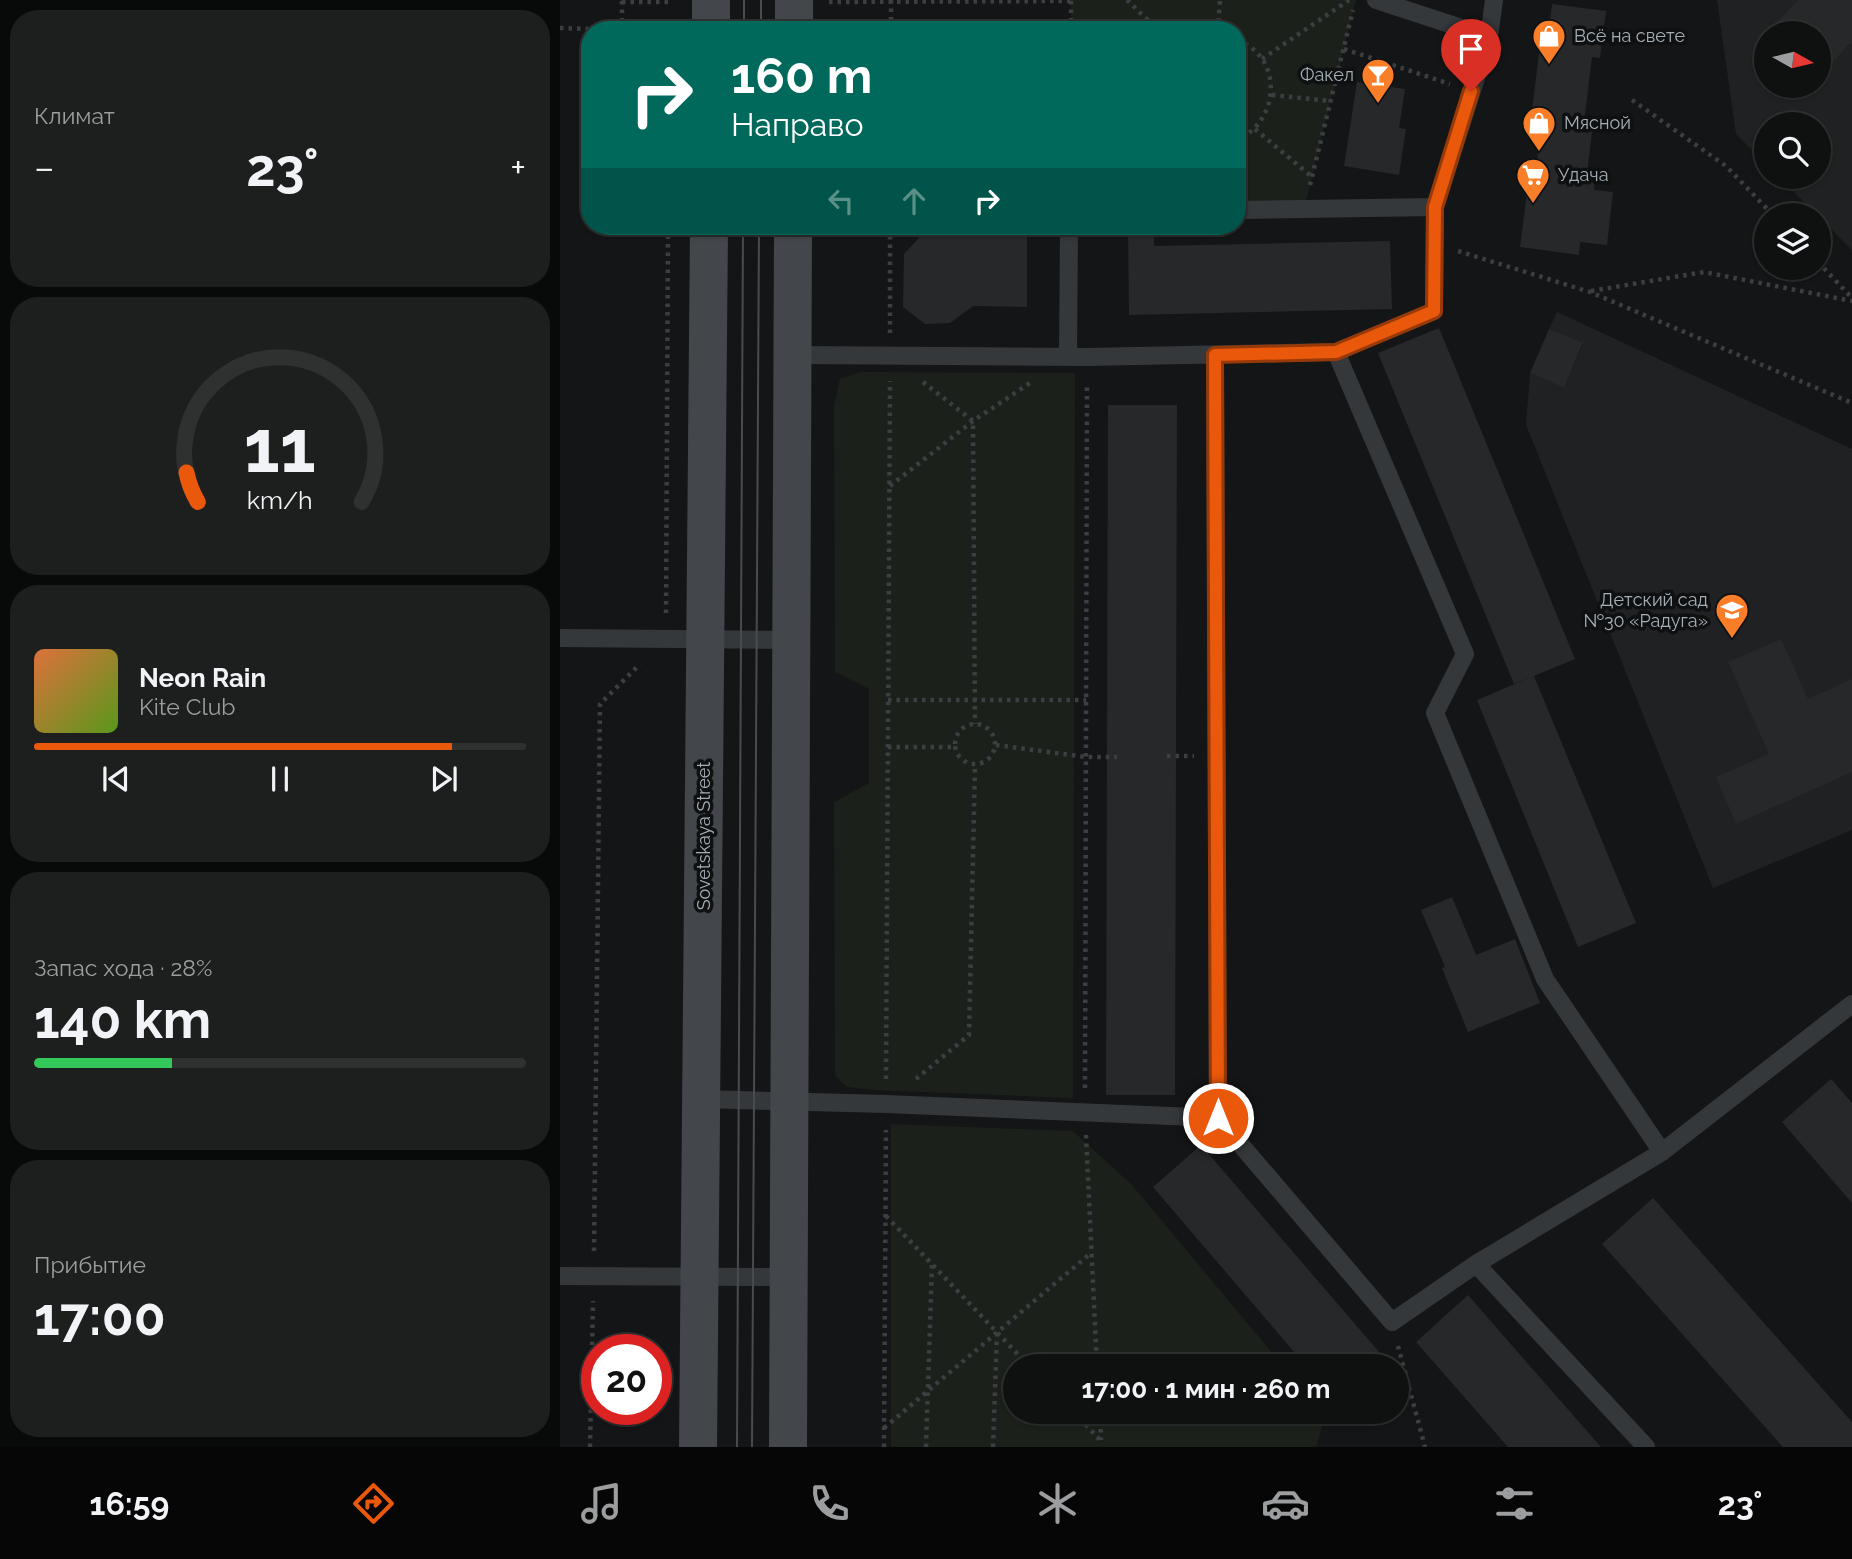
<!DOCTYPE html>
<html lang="ru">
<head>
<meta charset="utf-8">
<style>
  :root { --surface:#0f1010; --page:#1d1e1e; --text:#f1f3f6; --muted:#9b9d9f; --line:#2f3030; --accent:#ea580c }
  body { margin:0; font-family:Raleway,sans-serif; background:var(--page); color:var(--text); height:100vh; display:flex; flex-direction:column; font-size:26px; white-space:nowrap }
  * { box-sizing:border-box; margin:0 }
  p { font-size:23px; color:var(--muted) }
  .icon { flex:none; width:38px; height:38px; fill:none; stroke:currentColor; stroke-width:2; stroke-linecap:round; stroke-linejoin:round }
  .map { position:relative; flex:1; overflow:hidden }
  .sheet { display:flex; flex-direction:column; gap:10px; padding:10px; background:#080909; width:560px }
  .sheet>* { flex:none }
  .banner { position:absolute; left:21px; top:21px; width:665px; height:214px; border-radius:28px; box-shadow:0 2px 5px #0004,0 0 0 2px var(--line); background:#00695c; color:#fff; overflow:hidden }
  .needle { width:46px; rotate:98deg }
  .tools { position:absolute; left:1194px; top:21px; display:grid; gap:14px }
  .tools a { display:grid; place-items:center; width:77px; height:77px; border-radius:50%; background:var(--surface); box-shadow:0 2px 5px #0004,0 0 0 2px var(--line); font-size:35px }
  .speed { position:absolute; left:21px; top:1334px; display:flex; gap:14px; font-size:35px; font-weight:700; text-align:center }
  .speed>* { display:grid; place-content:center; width:91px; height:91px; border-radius:50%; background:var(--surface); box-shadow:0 2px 5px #0004,0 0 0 2px var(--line); line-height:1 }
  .speed .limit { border:10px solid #d22; background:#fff; color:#111 }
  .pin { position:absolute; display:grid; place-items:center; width:60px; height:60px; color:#fff; margin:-72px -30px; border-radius:50% 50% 50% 0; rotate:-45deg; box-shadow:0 0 7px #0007 }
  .pin .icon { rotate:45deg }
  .me { position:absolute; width:77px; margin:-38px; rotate:0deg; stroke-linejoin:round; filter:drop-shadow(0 0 5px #0008) }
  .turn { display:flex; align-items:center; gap:24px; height:147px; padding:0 35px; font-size:32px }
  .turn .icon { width:91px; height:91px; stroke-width:2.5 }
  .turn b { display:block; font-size:49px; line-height:60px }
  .lanes { display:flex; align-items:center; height:66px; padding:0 35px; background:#0003; justify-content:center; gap:35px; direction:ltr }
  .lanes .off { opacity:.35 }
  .big { font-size:52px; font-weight:700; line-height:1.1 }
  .sheet .tile { flex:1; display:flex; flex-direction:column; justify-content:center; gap:10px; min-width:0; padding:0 24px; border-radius:28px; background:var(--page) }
  .sheet .dial { align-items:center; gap:0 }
  .dial svg { height:182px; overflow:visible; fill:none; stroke:var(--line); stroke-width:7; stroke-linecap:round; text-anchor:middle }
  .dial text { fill:var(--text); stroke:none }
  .song { display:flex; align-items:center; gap:21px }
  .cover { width:84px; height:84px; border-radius:10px; background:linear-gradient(135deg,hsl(20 70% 55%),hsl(90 70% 35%)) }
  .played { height:7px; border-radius:4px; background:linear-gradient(90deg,var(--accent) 85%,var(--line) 85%) }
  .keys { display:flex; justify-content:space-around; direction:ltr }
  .heat { display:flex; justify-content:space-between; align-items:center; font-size:38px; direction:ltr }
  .charge { height:10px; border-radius:5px; background:linear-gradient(90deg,#34c759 28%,var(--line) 0) }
  .trip { position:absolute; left:443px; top:1354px; width:406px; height:70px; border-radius:35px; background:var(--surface); box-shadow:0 2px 5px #0004,0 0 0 2px var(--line); font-weight:700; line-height:70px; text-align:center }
  .dock { display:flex; height:112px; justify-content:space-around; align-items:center; background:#060606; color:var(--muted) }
  .dock .icon { width:49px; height:49px }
  .dock .on { color:var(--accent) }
  .dock b { font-size:32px; color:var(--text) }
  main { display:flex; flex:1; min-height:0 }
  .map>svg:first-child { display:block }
</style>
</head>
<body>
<main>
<section class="sheet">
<div class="tile"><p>Климат</p>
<div class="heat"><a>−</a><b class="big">23°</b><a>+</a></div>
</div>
<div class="tile dial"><svg viewBox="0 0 100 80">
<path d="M14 69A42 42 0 1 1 86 69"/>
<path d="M14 69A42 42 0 0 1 9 56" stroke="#ea580c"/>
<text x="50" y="56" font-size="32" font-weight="700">11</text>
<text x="50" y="72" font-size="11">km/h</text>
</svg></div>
<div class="tile">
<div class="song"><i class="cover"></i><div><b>Neon Rain</b><p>Kite Club</p></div></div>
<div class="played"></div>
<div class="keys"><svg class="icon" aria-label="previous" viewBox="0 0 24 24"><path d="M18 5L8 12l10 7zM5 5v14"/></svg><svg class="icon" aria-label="pause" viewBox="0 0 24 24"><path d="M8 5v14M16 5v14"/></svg><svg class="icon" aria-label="next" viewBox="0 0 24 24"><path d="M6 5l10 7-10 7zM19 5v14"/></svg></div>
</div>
<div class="tile"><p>Запас хода · 28%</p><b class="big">140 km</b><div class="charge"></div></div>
<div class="tile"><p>Прибытие</p><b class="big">17:00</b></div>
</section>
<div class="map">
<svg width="1292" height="1447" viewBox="0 0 1292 1447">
  <rect width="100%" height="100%" fill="#141516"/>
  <!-- built -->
  <path fill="#202123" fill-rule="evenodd" d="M1157 0H1292V250L1219 177H1258V124H1206V164L1176 134ZM1206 33H1258V86H1206Z
    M997 312 1292 449V830L1153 888 966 425 970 373 1004 388 1023 344 989 329Z"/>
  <!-- green -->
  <path fill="#1b211a" d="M511 0H796L744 209 677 210V30H511Z
    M300 372 515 373 513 1098 315 1090 287 1087 275 1076 274 802 309 783V689L275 672 274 405 280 379Z
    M331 1124 513 1131 572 1185 724 1367H455V1412H762L765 1417 756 1447H331Z"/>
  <!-- building -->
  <path fill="#27282a" d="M1238 0H1292V41L1258 78V33H1207Z
    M992 4 1046 11 1040 58 1032 57 1024 123 1033 124 1026 181 1035 182 1034 190 1053 192 1047 245 1020 242 1019 255 960 247 967 193 973 194 980 136 969 135 981 37 988 38Z
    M797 82 845 89 839 128 846 129 839 175 784 166Z
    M370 226H467V307L413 306 390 323 365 324 343 307 344 254Z
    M568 226H594V246L830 241 832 309 569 315Z
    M879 328 1015 659 954 684 818 353Z
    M989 329 1023 343 1004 388 970 373Z
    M548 405H617L615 1095H546Z
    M1221 639 1248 699 1292 679V772L1176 824 1156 777 1209 754 1168 662Z
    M974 676 1076 923 1018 947 917 700Z
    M892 897 916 955 955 939 980 1003 908 1032 882 968 885 967 861 910Z
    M1271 1079 1292 1103V1203L1222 1122Z
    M641 1145 801 1331 832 1367H747L593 1187Z
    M1093 1198 1292 1422V1447H1223L1042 1244Z
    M908 1295 941 1333 1041 1447H948L856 1342Z"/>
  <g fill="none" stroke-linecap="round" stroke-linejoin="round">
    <!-- path -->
    <path stroke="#3b3f42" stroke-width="4.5" stroke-dasharray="3.5 5" stroke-linecap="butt" d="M331 0V30
      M567 0 598 30
      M62 2H111
      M269 2 511 1
      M0 28 60 30
      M62 30V1
      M511 30V1
      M658 30 660 0
      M677 40C724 57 720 121 677 140
      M784 49 890 84
      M702 59 789 0
      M712 95 770 101
      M1072 100 1166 166 1213 215
      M695 129 752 177
      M750 185 793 10
      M898 251 1030 292 1292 403
      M1258 262 1292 298
      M1031 291 1144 272 1292 301
      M330 333V226
      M363 382 413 421 415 724
      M330 486 413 421 470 383
      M106 613 108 226
      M328 700H526
      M395 744a20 20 0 1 1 40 0a20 20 0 1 1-40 0Z
      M436 745 526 757H557
      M328 747H395
      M607 756H634
      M326 1079 330 381
      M356 1079 409 1035 415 765
      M525 1088 527 383
      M526 1135 537 1367
      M326 1216 470 1367
      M34 1251 40 704 80 664
      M838 1346 865 1447
      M514 1412 541 1441
      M540 1412 541 1440
      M324 1428 531 1253
      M30 1447 33 1301
      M324 1447 326 1130
      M366 1447 372 1265
      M433 1447 437 1333"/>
    <!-- service -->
    <path stroke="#35383b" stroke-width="18" d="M816 0 929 37
      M677 210 875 207
      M776 352 905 654 875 713 985 979 1102 1152
      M232 355 527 357 776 352 874 311 875 207 929 37 934 0
      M655 355 658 1118 832 1322 916 1264 1102 1152 1292 1004
      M508 357 509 226
      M0 638 231 640
      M142 1099 326 1104 658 1118
      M916 1264 1086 1447
      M0 1276 228 1277"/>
    <!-- secondary -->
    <path stroke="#43474c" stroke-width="38" d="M151 30V0
      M234 30V0
      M138 1447 149 226
      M228 1447 233 226"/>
    <!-- tram -->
    <path stroke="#484c51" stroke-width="2" d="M184 30V0
      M201 30V0
      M177 1447 183 226
      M192 1447 199 226"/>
  </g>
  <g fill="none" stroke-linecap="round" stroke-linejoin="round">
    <defs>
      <path id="route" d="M658 1118 655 355 776 352 874 311 875 207 911 91"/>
    </defs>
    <!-- route casing -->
    <use href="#route" stroke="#983908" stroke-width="18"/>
    <!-- route -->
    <use href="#route" stroke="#ea580c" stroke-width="12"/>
  </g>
  <!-- icons -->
  <defs>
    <symbol id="shop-pin" viewBox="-11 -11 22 30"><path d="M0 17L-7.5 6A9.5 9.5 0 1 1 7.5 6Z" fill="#fa7d28" stroke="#0f1011"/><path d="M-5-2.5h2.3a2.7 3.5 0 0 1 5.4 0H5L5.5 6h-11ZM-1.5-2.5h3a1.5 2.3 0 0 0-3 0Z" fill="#fff"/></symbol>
    <symbol id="bar-pin" viewBox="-11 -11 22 30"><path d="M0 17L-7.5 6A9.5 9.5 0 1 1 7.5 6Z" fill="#fa7d28" stroke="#0f1011"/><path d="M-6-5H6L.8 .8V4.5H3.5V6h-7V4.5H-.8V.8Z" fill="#fff"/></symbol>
    <symbol id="supermarket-pin" viewBox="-11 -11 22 30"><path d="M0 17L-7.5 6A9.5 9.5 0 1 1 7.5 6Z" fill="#fa7d28" stroke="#0f1011"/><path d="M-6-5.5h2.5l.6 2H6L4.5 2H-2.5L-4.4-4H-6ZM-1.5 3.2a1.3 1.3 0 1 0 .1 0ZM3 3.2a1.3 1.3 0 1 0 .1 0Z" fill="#fff"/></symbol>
    <symbol id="school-pin" viewBox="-11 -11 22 30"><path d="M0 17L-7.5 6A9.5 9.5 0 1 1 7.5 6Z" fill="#fa7d28" stroke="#0f1011"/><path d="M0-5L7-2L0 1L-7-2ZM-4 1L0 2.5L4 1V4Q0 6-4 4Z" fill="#fff"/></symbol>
  </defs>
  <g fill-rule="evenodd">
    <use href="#shop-pin" x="970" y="17" width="38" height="52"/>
    <use href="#bar-pin" x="799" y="56" width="38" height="52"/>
    <use href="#shop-pin" x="960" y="104" width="38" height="52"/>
    <use href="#supermarket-pin" x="954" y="156" width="38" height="52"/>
    <use href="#school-pin" x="1153" y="591" width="38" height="52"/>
  </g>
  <g text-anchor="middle" stroke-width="7" stroke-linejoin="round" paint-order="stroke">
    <!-- poi labels -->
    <g font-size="18" fill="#a5afb7" stroke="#0f1011" text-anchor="start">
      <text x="1014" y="42">Всё на свете</text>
      <text x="794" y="81" text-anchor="end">Факел</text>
      <text x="1004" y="129">Мясной</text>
      <text x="998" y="181">Удача</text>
      <text x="1148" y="606" text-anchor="end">Детский сад<tspan x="1148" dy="21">№30 «Радуга»</tspan></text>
    </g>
    <!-- street labels -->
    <g font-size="18" fill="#a5afb7" stroke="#0f1011">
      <text transform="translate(144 836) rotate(-90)" y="6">Sovetskaya Street</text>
    </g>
  </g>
</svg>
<div class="tools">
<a><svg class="needle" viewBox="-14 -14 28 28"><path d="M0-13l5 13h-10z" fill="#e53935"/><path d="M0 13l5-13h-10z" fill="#9b9d9f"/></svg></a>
<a><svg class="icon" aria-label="search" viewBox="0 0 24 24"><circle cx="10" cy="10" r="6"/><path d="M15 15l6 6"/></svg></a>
<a><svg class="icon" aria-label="layers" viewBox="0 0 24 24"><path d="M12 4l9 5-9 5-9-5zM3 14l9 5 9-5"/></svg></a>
</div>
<div class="speed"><div class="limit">20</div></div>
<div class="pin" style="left:911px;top:91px;background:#d93025"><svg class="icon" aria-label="arrive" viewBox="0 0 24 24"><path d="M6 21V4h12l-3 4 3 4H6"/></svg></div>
<svg class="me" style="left:658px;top:1118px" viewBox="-20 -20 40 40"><circle r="17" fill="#ea580c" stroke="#fff" stroke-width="3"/><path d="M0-11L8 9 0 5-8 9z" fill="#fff"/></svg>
<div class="trip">17:00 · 1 мин · 260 m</div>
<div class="banner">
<div class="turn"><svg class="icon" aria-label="right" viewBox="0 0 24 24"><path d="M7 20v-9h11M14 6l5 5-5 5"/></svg><div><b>160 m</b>Направо</div></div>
<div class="lanes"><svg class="icon off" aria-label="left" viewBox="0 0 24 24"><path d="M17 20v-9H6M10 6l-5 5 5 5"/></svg><svg class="icon off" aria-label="ahead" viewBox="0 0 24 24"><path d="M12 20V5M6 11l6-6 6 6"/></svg><svg class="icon" aria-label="right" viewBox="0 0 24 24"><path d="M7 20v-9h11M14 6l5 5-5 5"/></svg></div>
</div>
</div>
</main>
<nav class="dock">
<b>16:59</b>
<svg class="icon on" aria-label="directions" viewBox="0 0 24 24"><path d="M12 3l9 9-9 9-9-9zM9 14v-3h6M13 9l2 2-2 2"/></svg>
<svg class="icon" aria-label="music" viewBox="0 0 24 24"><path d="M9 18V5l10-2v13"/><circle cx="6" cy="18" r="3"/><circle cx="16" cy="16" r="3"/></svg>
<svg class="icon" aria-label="phone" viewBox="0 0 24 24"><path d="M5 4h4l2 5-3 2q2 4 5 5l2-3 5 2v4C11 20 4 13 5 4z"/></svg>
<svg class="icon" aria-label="climate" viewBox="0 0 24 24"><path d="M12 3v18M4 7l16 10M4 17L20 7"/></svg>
<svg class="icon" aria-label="car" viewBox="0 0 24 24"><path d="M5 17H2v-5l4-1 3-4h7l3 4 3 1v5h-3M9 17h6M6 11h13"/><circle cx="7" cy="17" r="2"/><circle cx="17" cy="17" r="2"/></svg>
<svg class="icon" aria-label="filters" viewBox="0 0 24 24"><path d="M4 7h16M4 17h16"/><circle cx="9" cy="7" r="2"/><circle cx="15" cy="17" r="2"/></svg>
<b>23°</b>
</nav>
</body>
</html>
